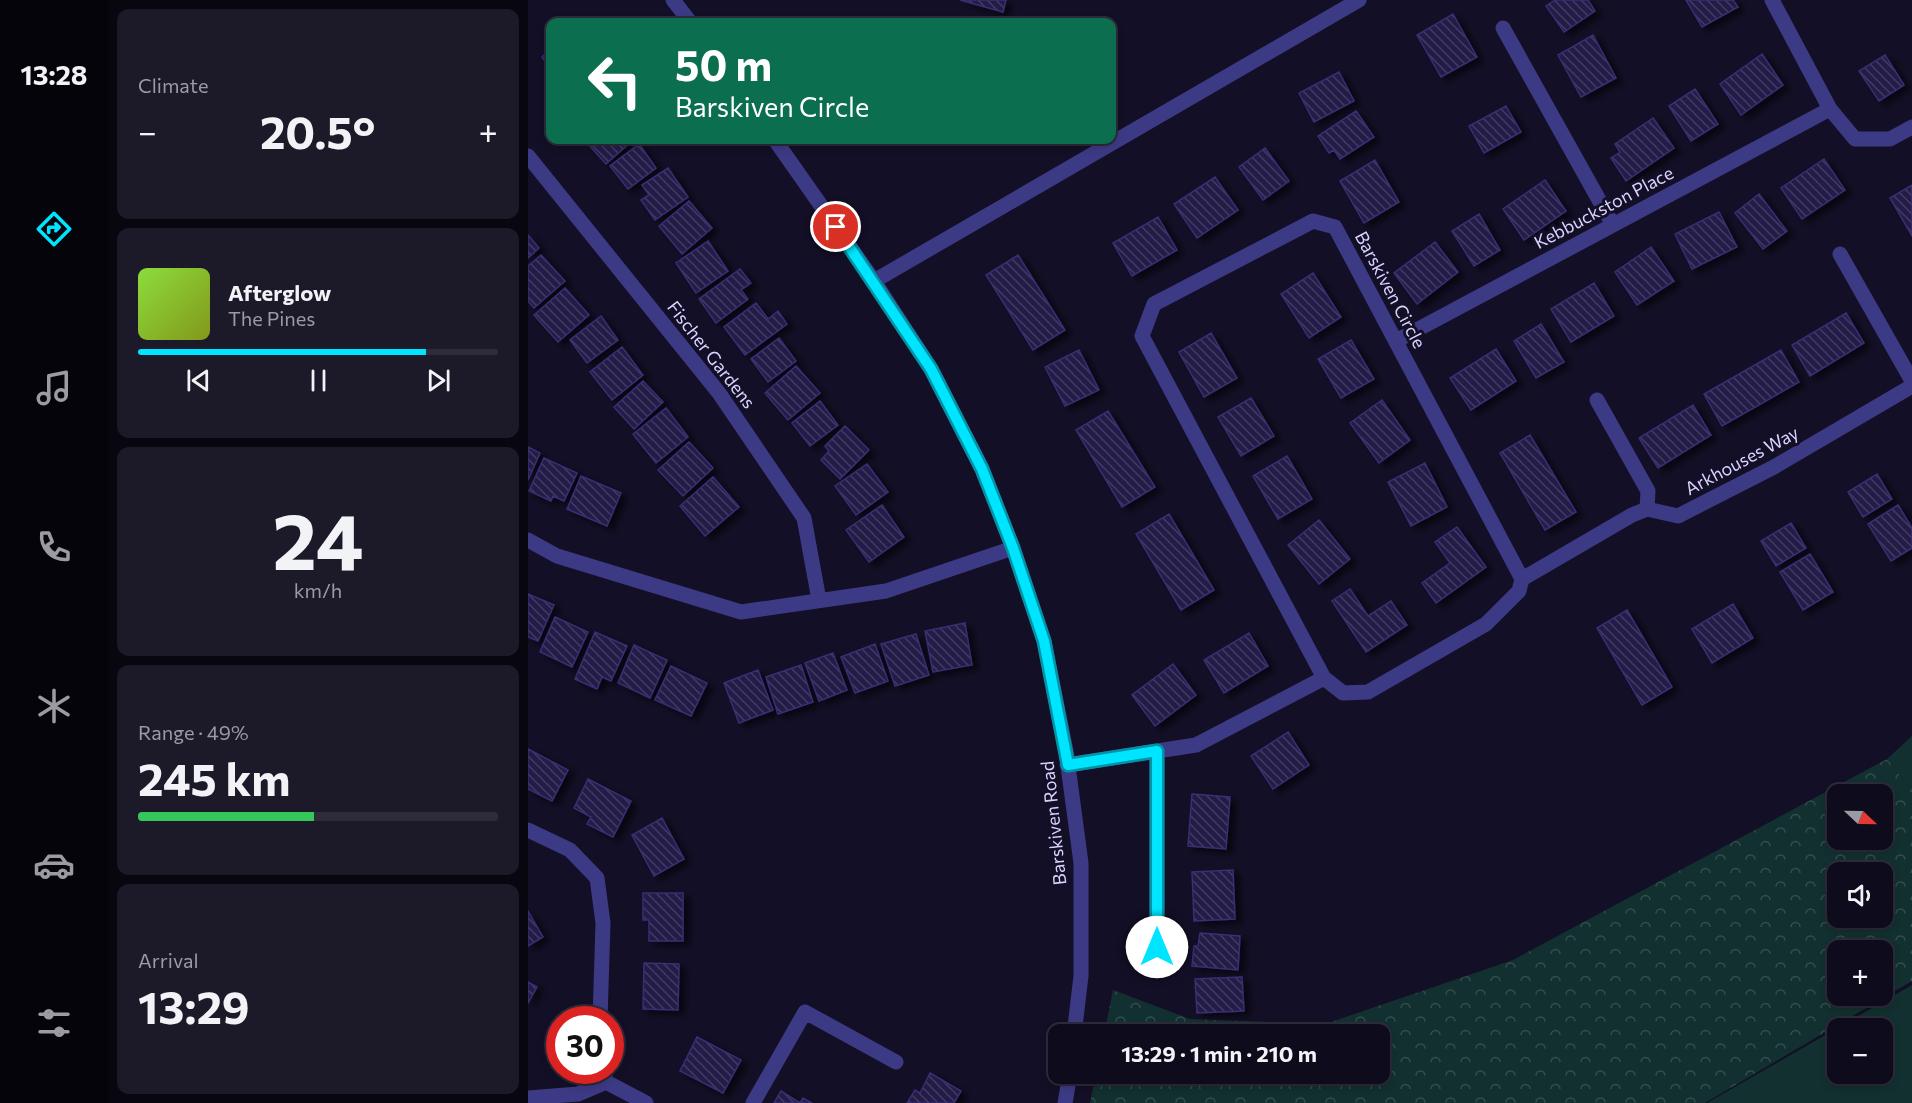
<!DOCTYPE html>
<html lang="en">
<head>
<meta charset="utf-8">
<style>
  :root { --surface:#0e0b1c; --page:#1c1929; --text:#f1f3f6; --muted:#9b9ba3; --line:#2e2b3b; --accent:#00e5ff }
  body { margin:0; font-family:Commissioner,sans-serif; background:var(--page); color:var(--text); height:100vh; display:flex; flex-direction:column; font-size:22px; white-space:nowrap }
  * { box-sizing:border-box; margin:0 }
  p { font-size:20px; color:var(--muted) }
  .icon { flex:none; width:33px; height:33px; fill:none; stroke:currentColor; stroke-width:2; stroke-linecap:round; stroke-linejoin:round }
  .map { position:relative; flex:1; overflow:hidden }
  .side { display:flex; flex-direction:column; gap:9px; padding:9px; background:#08060f; width:420px }
  .side>* { flex:none }
  .guide { position:absolute; left:18px; top:18px; width:570px; height:126px; border-radius:12px; box-shadow:0 3px 9px #0003,0 0 0 2px var(--line); background:#0b6e4f; color:#fff; overflow:hidden }
  .needle { width:39px; rotate:112deg }
  .buttons { position:absolute; left:1299px; top:784px; display:grid; gap:12px }
  .buttons a { display:grid; place-items:center; width:66px; height:66px; border-radius:12px; background:var(--surface); box-shadow:0 3px 9px #0003,0 0 0 2px var(--line); font-size:30px }
  .speed { position:absolute; left:18px; top:1006px; display:flex; gap:12px; font-size:30px; font-weight:700; text-align:center }
  .speed>* { display:grid; place-content:center; width:78px; height:78px; border-radius:50%; background:var(--surface); box-shadow:0 3px 9px #0003,0 0 0 2px var(--line); line-height:1 }
  .speed .limit { border:9px solid #d22; background:#fff; color:#111 }
  .pin { position:absolute; display:grid; place-items:center; width:51px; height:51px; color:#fff; margin:-26px; border:3px solid #fff; border-radius:50%; box-shadow:0 2px 6px #0007 }
  .me { position:absolute; width:66px; margin:-33px; rotate:0deg; stroke-linejoin:round; filter:drop-shadow(0 0 4px #0008) }
  .turn { display:flex; align-items:center; gap:21px; height:126px; padding:0 30px; font-size:27px }
  .turn .icon { width:78px; height:78px; stroke-width:2.5 }
  .turn b { display:block; font-size:42px; line-height:51px }
  .big { font-size:45px; font-weight:700; line-height:1.1 }
  .side .widget { flex:1; display:flex; flex-direction:column; justify-content:center; gap:9px; min-width:0; padding:0 21px; border-radius:12px; background:var(--page) }
  .side .dial { align-items:center; gap:0 }
  .dial b { font-size:78px; line-height:1 }
  .song { display:flex; align-items:center; gap:18px }
  .cover { width:72px; height:72px; border-radius:9px; background:linear-gradient(135deg,hsl(90 70% 55%),hsl(70 70% 35%)) }
  .played { height:6px; border-radius:3px; background:linear-gradient(90deg,var(--accent) 80%,var(--line) 80%) }
  .keys { display:flex; justify-content:space-around; direction:ltr }
  .heat { display:flex; justify-content:space-between; align-items:center; font-size:33px; direction:ltr }
  .charge { height:9px; border-radius:4px; background:linear-gradient(90deg,#34c759 49%,var(--line) 0) }
  .trip { position:absolute; left:520px; top:1024px; width:342px; height:60px; border-radius:12px; background:var(--surface); box-shadow:0 3px 9px #0003,0 0 0 2px var(--line); font-weight:700; line-height:60px; text-align:center }
  main { display:flex; flex:1; min-height:0 }
  .tabs { display:flex; flex-direction:column; width:108px; justify-content:space-around; align-items:center; background:#06040b; color:var(--muted) }
  .tabs .icon { width:42px; height:42px }
  .tabs .active { color:var(--accent) }
  .tabs b { font-size:27px; color:var(--text) }
  .map>svg:first-child { display:block }
</style>
</head>
<body>
<main>
<nav class="tabs">
<b>13:28</b>
<svg class="icon active" aria-label="directions" viewBox="0 0 24 24"><path d="M12 3l9 9-9 9-9-9zM9 14v-3h6M13 9l2 2-2 2"/></svg>
<svg class="icon" aria-label="music" viewBox="0 0 24 24"><path d="M9 18V5l10-2v13"/><circle cx="6" cy="18" r="3"/><circle cx="16" cy="16" r="3"/></svg>
<svg class="icon" aria-label="phone" viewBox="0 0 24 24"><path d="M5 4h4l2 5-3 2q2 4 5 5l2-3 5 2v4C11 20 4 13 5 4z"/></svg>
<svg class="icon" aria-label="climate" viewBox="0 0 24 24"><path d="M12 3v18M4 7l16 10M4 17L20 7"/></svg>
<svg class="icon" aria-label="car" viewBox="0 0 24 24"><path d="M5 17H2v-5l4-1 3-4h7l3 4 3 1v5h-3M9 17h6M6 11h13"/><circle cx="7" cy="17" r="2"/><circle cx="17" cy="17" r="2"/></svg>
<svg class="icon" aria-label="filters" viewBox="0 0 24 24"><path d="M4 7h16M4 17h16"/><circle cx="9" cy="7" r="2"/><circle cx="15" cy="17" r="2"/></svg>
</nav>
<section class="side">
<div class="widget"><p>Climate</p>
<div class="heat"><a>−</a><b class="big">20.5°</b><a>+</a></div>
</div>
<div class="widget">
<div class="song"><i class="cover"></i><div><b>Afterglow</b><p>The Pines</p></div></div>
<div class="played"></div>
<div class="keys"><svg class="icon" aria-label="previous" viewBox="0 0 24 24"><path d="M18 5L8 12l10 7zM5 5v14"/></svg><svg class="icon" aria-label="pause" viewBox="0 0 24 24"><path d="M8 5v14M16 5v14"/></svg><svg class="icon" aria-label="next" viewBox="0 0 24 24"><path d="M6 5l10 7-10 7zM19 5v14"/></svg></div>
</div>
<div class="widget dial"><b>24</b><p>km/h</p></div>
<div class="widget"><p>Range · 49%</p><b class="big">245 km</b><div class="charge"></div></div>
<div class="widget"><p>Arrival</p><b class="big">13:29</b></div>
</section>
<div class="map">
<svg width="1384" height="1103" viewBox="0 0 1384 1103">
  <defs>
    <pattern id="forest-crowns" width="20" height="18" patternUnits="userSpaceOnUse" patternTransform="scale(1.5)"><rect width="20" height="18" fill="#12302f"/><path d="M2 6a3 3 0 1 1 6 0M12 15a3 3 0 1 1 6 0" fill="none" stroke="#344d4e"/></pattern>
    <pattern id="building-back-hatch" width="6" height="6" patternUnits="userSpaceOnUse" patternTransform="scale(1.5)"><rect width="6" height="6" fill="#241b47"/><path d="M-1 5l2 2M0 0l6 6M5-1l2 2" fill="none" stroke="#433b63"/></pattern>
    <filter id="shadow"><feDropShadow dx="6" dy="4" stdDeviation="3" flood-color="#0009"/></filter>
  </defs>
  <rect width="100%" height="100%" fill="#130f26"/>
  <!-- grass -->
  <path fill="#12302f" fill-rule="evenodd" d="M1384 736V790L1359 759Z
    M1384 985V1103H1179ZM1310 1029H1354V1074H1310Z"/>
  <!-- forest -->
  <path fill="url(#forest-crowns)" fill-rule="evenodd" d="M1359 759 1384 790V981L1177 1103H562L568 1074H852V1035H576L585 990 662 1019 797 1024 985 960ZM1310 795H1354V840H1310ZM1310 873H1354V918H1310ZM1310 951H1354V996H1310Z"/>
  <!-- building -->
  <path fill="url(#building-back-hatch)" stroke="#3b2d73" stroke-width="1.5" filter="url(#shadow)" d="M432 0H478L475 12Z
    M1027 0H1060L1067 11 1036 32 1018 6Z
    M1158 0H1205L1210 7 1174 27Z
    M925 14 949 57 913 77 889 35Z
    M1065 35 1088 78 1053 97 1030 55Z
    M22 50V68L14 57Z
    M1234 54 1255 85 1213 115 1192 84Z
    M1357 55 1376 85 1351 101 1331 71Z
    M811 72 826 101 786 122 771 93Z
    M1167 89 1190 124 1163 141 1141 106Z
    M978 106 993 132 956 153 941 126Z
    M828 111 846 137 812 159 806 150 801 153 790 136Z
    M1125 118 1146 148 1098 181 1083 158 1092 152 1087 144Z
    M65 140H105L78 164 60 144Z
    M111 144 128 168 100 189 82 166Z
    M737 148 761 181 735 200 711 167Z
    M1296 159 1317 190 1274 219 1253 188Z
    M847 160 871 202 836 223 812 181Z
    M140 168 160 197 127 220 113 200 121 195 114 185Z
    M687 177 710 210 669 238 646 204Z
    M1017 180 1038 211 996 240 975 209Z
    M1384 185V236L1362 198Z
    M1231 194 1259 231 1235 249 1207 213Z
    M161 201 184 228 154 254 131 226Z
    M1191 212 1209 247 1164 269 1147 234Z
    M951 214 972 250 946 266 924 231Z
    M630 217 649 250 604 276 585 243Z
    M0 235 11 248 0 258Z
    M180 241 200 271 168 293 148 263Z
    M907 242 930 272 889 304 866 273Z
    M1123 247 1146 281 1109 305 1087 272Z
    M13 255 37 281 6 308 0 301V266Z
    M490 255 537 330 505 350 458 275Z
    M212 269 223 283 213 290 220 299 188 323 171 299Z
    M785 273 813 317 781 338 753 294Z
    M1066 283 1086 316 1043 342 1023 309Z
    M37 288 61 315 30 342 6 315Z
    M228 303 240 319 250 311 259 324 217 355 196 327Z
    M1318 313 1336 343 1282 376 1264 345Z
    M73 316 90 340 59 363 42 340Z
    M1013 324 1036 362 1008 378 986 341Z
    M683 333 709 378 676 397 651 352Z
    M251 338 268 361 240 382 223 359Z
    M823 340 846 379 813 398 790 359Z
    M94 347 115 375 84 400 62 372Z
    M968 349 988 381 943 410 922 378Z
    M551 350 571 390 537 406 517 367Z
    M1253 350 1271 382 1194 426 1176 394Z
    M268 366 292 393 260 420 237 393Z
    M115 381 135 402 106 429 86 407Z
    M723 398 746 436 713 456 690 417Z
    M854 400 882 440 851 463 822 423Z
    M292 401 310 425 282 446 264 423Z
    M1165 405 1183 435 1130 468 1111 438Z
    M138 408 160 437 128 463 105 434Z
    M580 411 627 487 594 507 548 430Z
    M317 426 341 450 312 479 293 460 301 451 297 446Z
    M1002 435 1048 512 1017 530 972 453Z
    M161 442 185 468 155 496 130 470Z
    M0 447 12 453 0 480Z
    M759 456 784 499 750 519 725 476Z
    M16 458 49 473 36 501 25 496 23 501 1 491Z
    M897 463 919 507 883 526 860 482Z
    M339 464 360 492 328 515 307 486Z
    M1349 474 1364 499 1335 517 1320 492Z
    M53 476 93 493 79 526 39 509Z
    M185 477 211 507 177 536 152 506Z
    M354 505 376 537 341 562 318 530Z
    M1370 505 1384 528V548L1363 561 1340 524Z
    M641 514 686 590 653 610 608 534Z
    M791 520 822 559 791 584 760 545Z
    M1263 523 1278 548 1248 566 1233 541Z
    M929 527 958 567 908 603 894 583 922 563 907 542Z
    M1282 554 1305 592 1275 610 1252 572Z
    M822 589 840 616 863 601 879 625 838 652 804 601Z
    M0 594 26 605 10 641 0 637Z
    M1205 604 1225 638 1184 663 1164 629Z
    M1099 610 1144 687 1114 705 1069 628Z
    M27 617 60 632 44 667 12 652Z
    M437 623 444 665 405 672 397 631Z
    M67 632 99 646 83 681 74 677 69 689 47 679Z
    M721 633 740 666 696 693 676 660Z
    M388 634 401 675 367 686 353 644Z
    M347 644 360 681 327 693 313 657Z
    M106 645 139 660 122 698 90 683Z
    M305 653 319 690 291 701 277 663Z
    M645 664 668 695 627 726 604 695Z
    M273 665 285 702 250 714 238 677Z
    M143 666 179 683 163 716 127 700Z
    M230 670 245 710 211 723 196 683Z
    M760 732 781 765 745 789 723 756Z
    M0 749 40 770 24 801 0 789Z
    M60 779 103 801 85 837 59 824 63 817 46 808Z
    M664 794 702 797 698 849 660 846Z
    M134 818 156 859 126 876 104 835Z
    M705 870 707 919 666 921 664 872Z
    M115 893H155V941H121V920H115Z
    M0 911 15 937 0 946Z
    M672 933 712 936 710 970 664 966 666 946H670Z
    M116 963 151 964 150 1010 115 1009Z
    M714 977 716 1011 669 1013 667 979Z
    M0 982 9 987 0 1003Z
    M169 1037 213 1060 195 1093 152 1071Z
    M402 1073 433 1091 426 1103H379L387 1090 392 1093Z
    M253 1091 272 1103 275 1098 284 1103H246Z"/>
  <g fill="none" stroke-linecap="round" stroke-linejoin="round">
    <!-- minor -->
    <path stroke="#3d3a85" stroke-width="15" d="M145 0 162 22
      M1244 0 1302 109 1327 139H1362L1384 127
      M975 28 1085 225
      M247 140 346 281 403 369 454 469 485 548 516 641 538 751 553 863V976L546 1035
      M0 156 191 393 276 518 291 600
      M785 221 807 227 994 579 991 591 958 624 840 692 815 693 796 678 614 336 626 304Z
      M1312 254 1384 381
      M346 281 831 0
      M868 341 1302 109
      M1069 400 1120 491 1119 509
      M0 540 29 556 213 612 358 591 485 548
      M994 579 1104 515 1119 509 1150 516 1246 467 1384 386
      M539 765 668 745 796 678
      M0 830 42 850 69 878 75 923 72 1020
      M629 969V751
      M76 1071 78 1082 118 1103
      M0 1098 50 1094 78 1082
      M225 1103 277 1012 368 1062
      M537 1103 542 1074"/>
  </g>
  <g fill="none" stroke-linecap="round" stroke-linejoin="round">
    <defs>
      <path id="route" d="M308 227 403 369 454 469 485 548 516 641 540 765 629 751V947"/>
    </defs>
    <!-- route casing -->
    <use href="#route" stroke="#0095a6" stroke-width="15"/>
    <!-- route -->
    <use href="#route" stroke="#00e5ff" stroke-width="10"/>
  </g>
  <g text-anchor="middle" stroke-width="6" stroke-linejoin="round" paint-order="stroke">
    <!-- street labels -->
    <g font-size="18" fill="#d9d4ff" stroke="#130f26">
      <text transform="translate(1076 208) rotate(-28)" y="6">Kebbuckston Place</text>
      <text transform="translate(862 290) rotate(62)" y="6">Barskiven Circle</text>
      <text transform="translate(183 355) rotate(52)" y="6">Fischer Gardens</text>
      <text transform="translate(1214 461) rotate(-28)" y="6">Arkhouses Way</text>
      <text transform="translate(526 823) rotate(-96)" y="6">Barskiven Road</text>
    </g>
  </g>
</svg>
<div class="buttons">
<a><svg class="needle" viewBox="-14 -14 28 28"><path d="M0-13l5 13h-10z" fill="#e53935"/><path d="M0 13l5-13h-10z" fill="#9b9ba3"/></svg></a>
<a><svg class="icon" aria-label="sound" viewBox="0 0 24 24"><path d="M4 9h4l5-4v14l-5-4H4zM17 9q2 3 0 6"/></svg></a>
<a>+</a>
<a>−</a>
</div>
<div class="speed"><div class="limit">30</div></div>
<div class="pin" style="left:308px;top:227px;background:#d93025"><svg class="icon" aria-label="arrive" viewBox="0 0 24 24"><path d="M6 21V4h12l-3 4 3 4H6"/></svg></div>
<svg class="me" style="left:629px;top:947px" viewBox="-20 -20 40 40"><circle r="19" fill="#fff"/><path d="M0-13L10 11 0 6-10 11z" fill="#00e5ff"/></svg>
<div class="trip">13:29 · 1 min · 210 m</div>
<div class="guide">
<div class="turn"><svg class="icon" aria-label="left" viewBox="0 0 24 24"><path d="M17 20v-9H6M10 6l-5 5 5 5"/></svg><div><b>50 m</b>Barskiven Circle</div></div>
</div>
</div>
</main>
</body>
</html>
